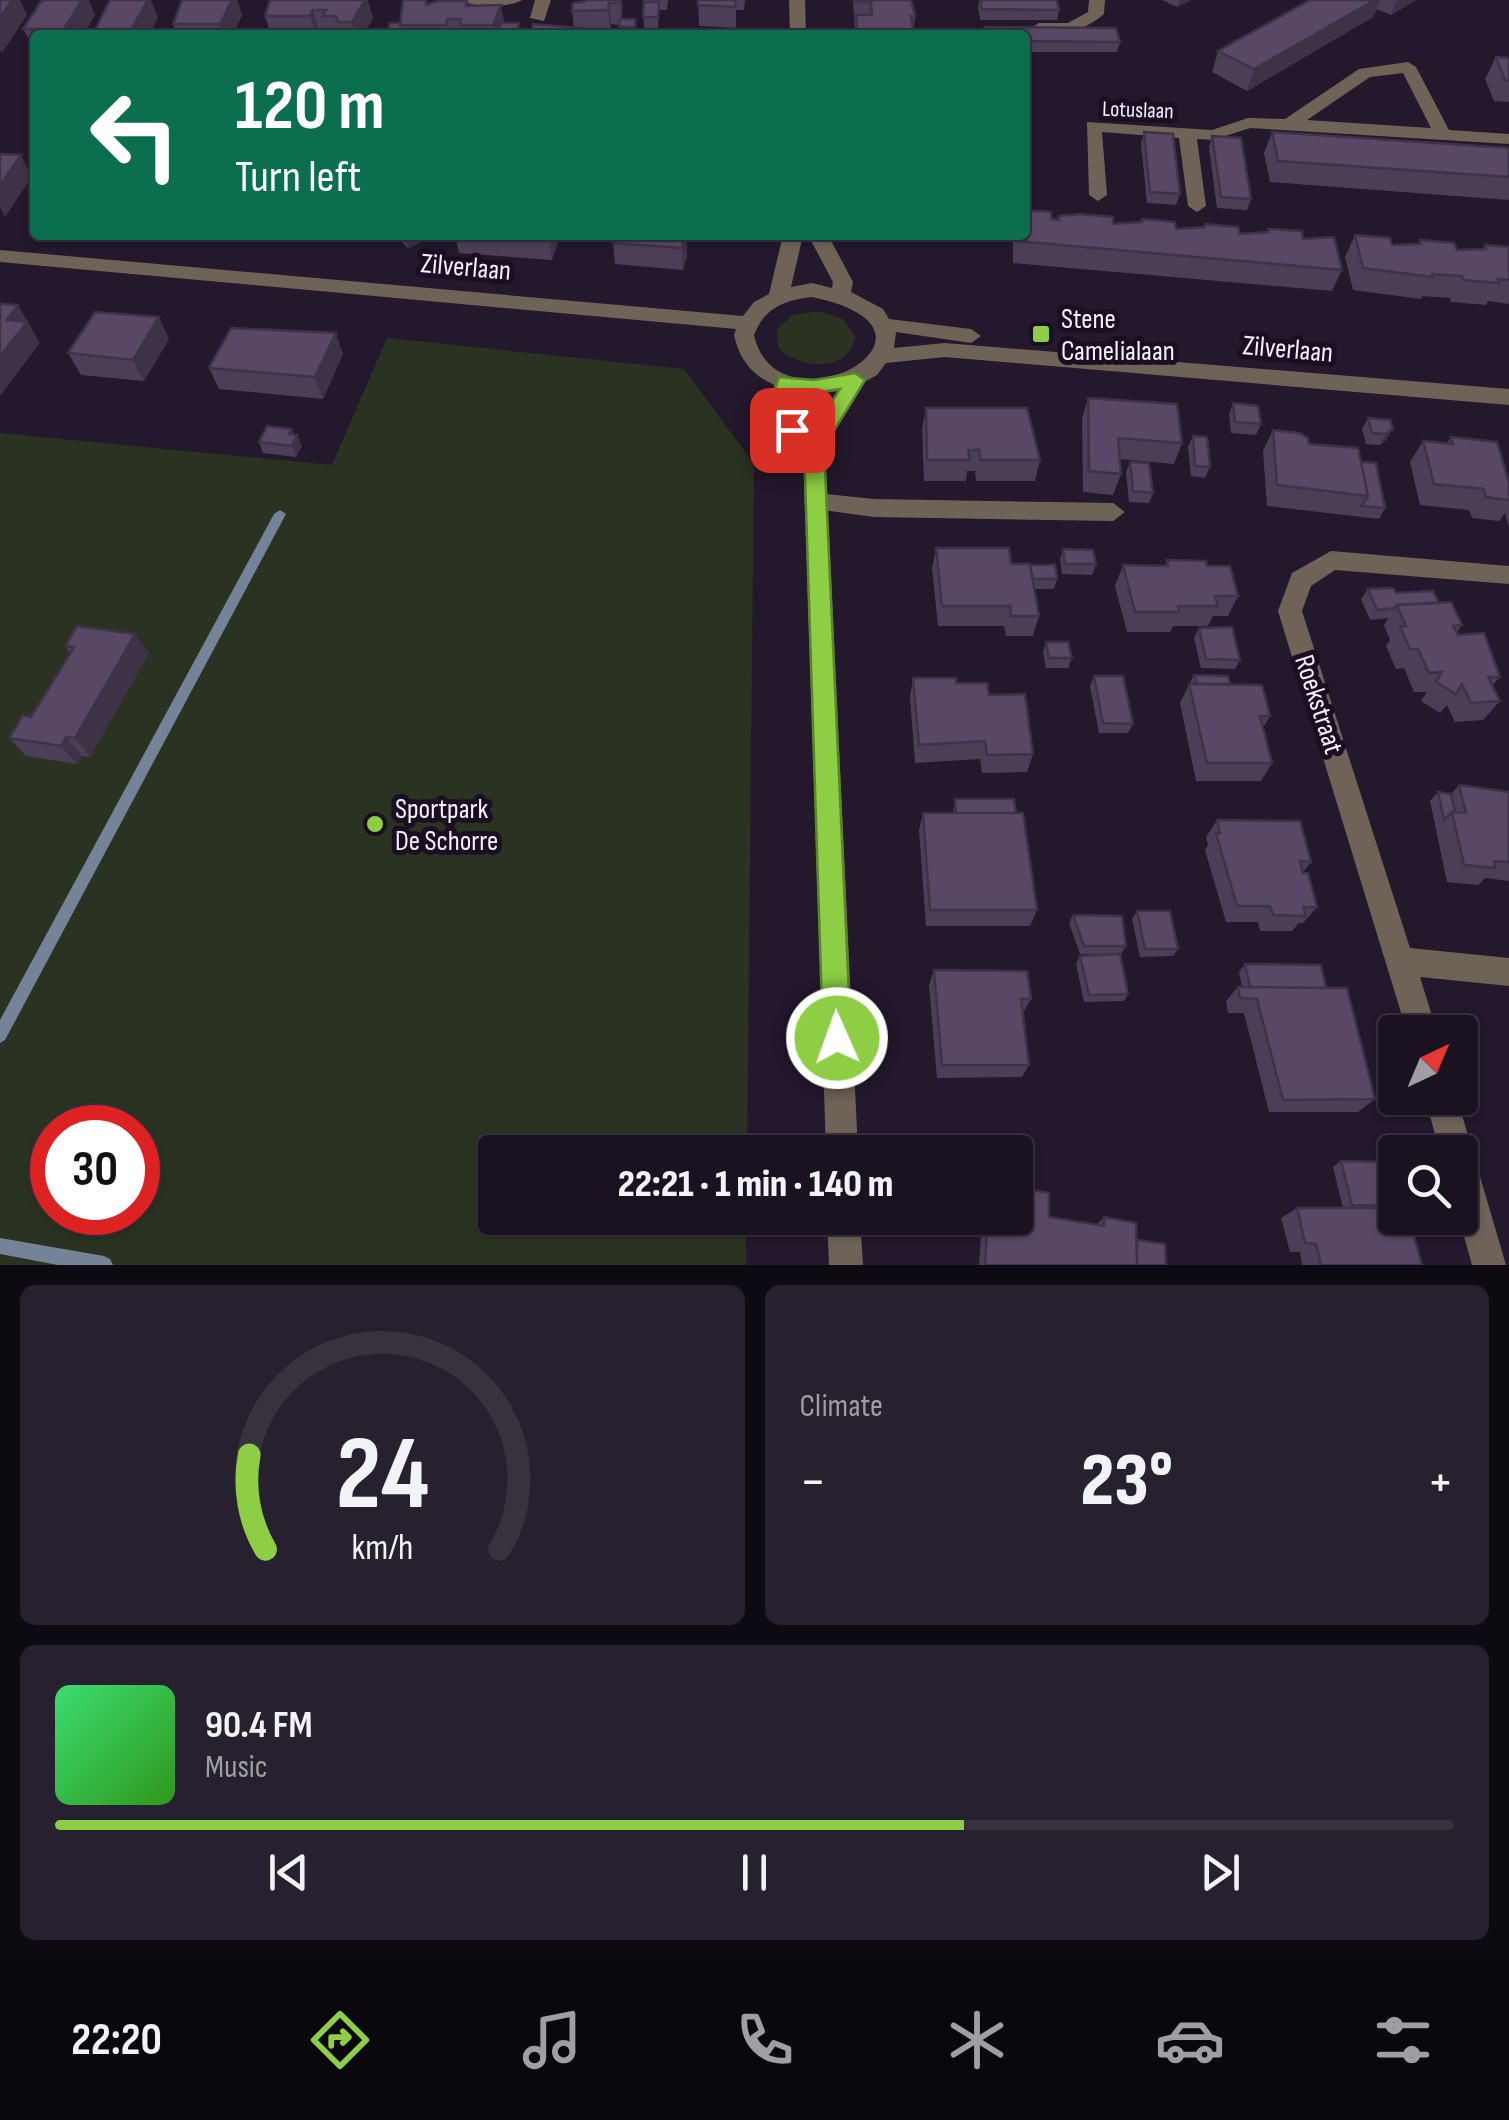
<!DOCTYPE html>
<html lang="en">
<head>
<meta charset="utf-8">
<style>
  :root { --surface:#1a1221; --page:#27202e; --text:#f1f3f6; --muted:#9f9ea5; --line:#38323f; --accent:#8dce44 }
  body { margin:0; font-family:"Sofia Sans Condensed",sans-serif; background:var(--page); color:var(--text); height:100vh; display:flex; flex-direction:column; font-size:38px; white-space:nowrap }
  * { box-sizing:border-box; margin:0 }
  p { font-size:32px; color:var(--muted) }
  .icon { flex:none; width:55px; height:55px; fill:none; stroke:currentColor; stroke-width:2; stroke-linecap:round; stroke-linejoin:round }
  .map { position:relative; height:1265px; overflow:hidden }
  .drawer { display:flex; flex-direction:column; gap:20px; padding:20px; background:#0e0a12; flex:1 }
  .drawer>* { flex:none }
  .banner { position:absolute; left:30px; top:30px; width:1000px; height:210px; border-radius:10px; box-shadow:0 2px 8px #0004,0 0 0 2px var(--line); background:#0b6e4f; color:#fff; overflow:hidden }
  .needle { width:65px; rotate:44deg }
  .buttons { position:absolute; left:1378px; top:1015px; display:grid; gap:20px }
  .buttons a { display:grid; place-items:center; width:100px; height:100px; border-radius:10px; background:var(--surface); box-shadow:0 2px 8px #0004,0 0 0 2px var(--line); font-size:50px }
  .speed { position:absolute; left:30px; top:1105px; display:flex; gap:20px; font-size:50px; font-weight:700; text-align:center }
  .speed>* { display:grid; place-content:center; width:130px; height:130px; border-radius:50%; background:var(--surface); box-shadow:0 2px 8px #0004,0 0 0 2px var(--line); line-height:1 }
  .speed .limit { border:15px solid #d22; background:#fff; color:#111 }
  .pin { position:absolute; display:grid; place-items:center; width:85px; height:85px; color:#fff; margin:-42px; border-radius:20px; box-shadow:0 5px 15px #0006 }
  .me { position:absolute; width:110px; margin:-55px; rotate:358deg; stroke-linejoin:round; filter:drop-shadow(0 0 8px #0008) }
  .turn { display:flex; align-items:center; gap:35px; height:210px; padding:0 40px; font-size:45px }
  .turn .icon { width:130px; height:130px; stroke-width:2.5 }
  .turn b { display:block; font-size:70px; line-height:85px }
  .big { font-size:75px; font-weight:800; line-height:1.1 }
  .drawer .card { flex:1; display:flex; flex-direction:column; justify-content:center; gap:15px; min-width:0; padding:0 35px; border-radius:15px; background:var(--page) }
  .drawer .dial { align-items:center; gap:0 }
  .dial svg { height:260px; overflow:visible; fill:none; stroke:var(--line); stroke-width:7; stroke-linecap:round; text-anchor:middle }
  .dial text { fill:var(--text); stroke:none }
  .song { display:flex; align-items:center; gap:30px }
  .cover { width:120px; height:120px; border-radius:15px; background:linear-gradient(135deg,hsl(140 70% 55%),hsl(110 70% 35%)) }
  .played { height:10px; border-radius:5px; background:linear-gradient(90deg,var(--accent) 65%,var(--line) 65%) }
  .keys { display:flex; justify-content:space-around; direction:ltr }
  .heat { display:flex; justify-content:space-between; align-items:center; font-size:55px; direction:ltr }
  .drawer .tiles { flex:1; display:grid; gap:20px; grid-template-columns:1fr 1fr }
  .card:last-child { grid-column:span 2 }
  .trip { position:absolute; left:478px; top:1135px; width:555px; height:100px; border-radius:10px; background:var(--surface); box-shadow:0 2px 8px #0004,0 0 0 2px var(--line); font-weight:800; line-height:100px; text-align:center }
  .dock { display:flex; height:160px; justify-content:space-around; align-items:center; background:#0a070d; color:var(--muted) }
  .dock .icon { width:70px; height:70px }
  .dock .current { color:var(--accent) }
  .dock b { font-size:45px; color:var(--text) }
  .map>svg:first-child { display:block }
</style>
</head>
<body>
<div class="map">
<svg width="1509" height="1265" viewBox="0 0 1509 1265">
  <rect width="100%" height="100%" fill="#23182c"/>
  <!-- green -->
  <path fill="#2a3322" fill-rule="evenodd" d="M818 311 843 319 855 336C850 374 799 369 778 348L777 329 793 315Z
    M387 338 684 369 754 464 747 1152H495V1218H746V1265H0V433L332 465ZM52 1128H138V1212H52Z"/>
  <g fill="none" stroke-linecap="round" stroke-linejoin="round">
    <!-- stream -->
    <path fill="#758399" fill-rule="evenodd" d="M280 510 286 514 5 1040 0 1043V1020L274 514Z
      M0 1238 104 1256 110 1259 113 1265H58L0 1254Z"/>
    <!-- lane -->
    <path fill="#6f6358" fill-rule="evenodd" d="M1089 0H1105L1104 14C1086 30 1053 42 1031 28L1039 23H1068L1088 12Z
      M816 493 874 499 1113 503 1125 512 1113 521 874 517 808 508 804 502 808 496Z"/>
    <!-- street -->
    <path fill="#6f6358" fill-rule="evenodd" d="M461 0H522C509 8 474 8 461 0Z
      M535 0H551L544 21 530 18Z
      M789 0H805L806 35H790Z
      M1408 62 1416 67 1449 130 1509 134V144L1250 128 1213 140 1197 139 1206 206 1197 212 1188 206 1179 138 1102 132 1107 195 1098 201 1089 195 1087 122 1212 130 1248 118 1285 119 1359 69ZM1403 73 1431 128 1307 120 1370 77Z
      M783 235H803L791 287 812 283 832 288 833 282 808 235H828L853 282 851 292 883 309 889 319 971 329 981 336 971 343 896 332 894 348 945 343 1509 389V405L945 357 886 363 877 375 864 382 825 447 858 1152H826L803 448C782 431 769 413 774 385 752 375 739 359 734 335L736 329 0 262V250L743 316 754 302 769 294ZM812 297C975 331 777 439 754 335 764 308 785 300 812 297ZM795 390 817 394 838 391 813 432 798 417Z
      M1331 551 1509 566V584L1335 570 1311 586 1302 611 1410 948 1509 958V986L1420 977 1437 1032H1407L1278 611 1292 573Z
      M1425 1098H1457L1506 1265H1472L1459 1218 1460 1152H1440Z
      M827 1218H860L863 1265H829Z"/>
  </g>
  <!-- wall -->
  <path fill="#4d3e57" d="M182 0H237L242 15 233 35H177L173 24Z
    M270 0 373 18 363 35H329L328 31H319L318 35H271L265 16Z
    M622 0V19H635L636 35H620L619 25 611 24 610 31H618V35H599V32H583V35H531L574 28 572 11Z
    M643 0H668L667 10H659L658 28H644Z
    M698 0H745L744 10H736V28L699 26Z
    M853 0H911L915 16 914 29 918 35H855Z
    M979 0H1057L1059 10 1057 20H980L978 7Z
    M1162 0H1191L1177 7Z
    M1310 0H1416L1391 15 1377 9 1373 17 1247 91 1212 72 1218 51Z
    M467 1 468 6 504 23 520 35H387V33L400 23 428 5Z
    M95 15 83 35H35V50L23 29Z
    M985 27 1120 42 1117 52H1025V35H984Z
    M1496 57 1509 58V102L1494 101 1485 79Z
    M1144 132 1180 194 1176 205 1147 203 1141 143Z
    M1272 132 1509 148V200L1270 182 1264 153Z
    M1212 136 1251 199 1247 210 1217 208 1209 147Z
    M1059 216 1113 224 1141 222 1142 219 1176 229 1204 227 1205 224 1240 234 1267 232 1268 229 1303 239 1342 270 1332 291 1013 263V235H1025L1051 219 1058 220Z
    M272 235H312L310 239Z
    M376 235H429L430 238 408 248 398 238 390 242 382 240Z
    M455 235H560L552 260 459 253Z
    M686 235 687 256 683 270 615 264 613 243Z
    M1355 235 1392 245 1418 244 1420 240 1457 250 1483 249 1485 245 1509 247V304L1488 301 1486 305 1451 302 1450 298 1423 296 1421 299 1353 290 1345 257Z
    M169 339 144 381 81 375 68 353Z
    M343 354 323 399 219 389 209 368Z
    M1088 398 1182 443 1174 464 1120 459 1121 474 1113 495 1083 492 1082 419Z
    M1233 403 1261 424 1256 435 1231 433 1229 414Z
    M926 408 1040 460 1035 481H976L975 471H967L966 481H924L922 429Z
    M1368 418 1393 429 1386 440 1380 445 1366 444 1362 429Z
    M291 429 302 446 296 457 263 453 259 442Z
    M1273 430 1361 462 1385 508 1379 519 1267 506 1263 451Z
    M1193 436 1210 467 1205 478 1191 476 1188 447Z
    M1451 437 1509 483V527L1505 513 1499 521 1472 518 1469 510 1420 505 1410 462 1423 441 1447 443Z
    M1130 462 1153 493 1149 503 1129 502 1126 472Z
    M936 548 1011 564 1030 565 1057 579 1054 589H1034L1039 616 1033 636H1006L1004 626H938L932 568Z
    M1063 549 1096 564 1092 575 1062 574 1060 559Z
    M1167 560 1207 566 1238 596 1228 616H1213L1208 626H1173L1170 632H1127L1115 586 1123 565 1165 566Z
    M1368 589 1439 603 1462 625 1457 632 1500 677 1492 686 1500 701 1483 720 1455 722 1447 705 1440 713 1421 701 1427 692H1414L1404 668 1396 669 1386 646 1390 640 1384 625 1388 618 1370 620 1361 599Z
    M1199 628 1240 660 1235 669 1201 668 1194 638Z
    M1046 642 1072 658 1068 668H1046L1043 652Z
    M65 646 149 653 90 757 82 756 77 764 26 756 9 738 31 717 70 653Z
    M1194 675 1230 684 1270 716 1263 728 1272 763 1261 781H1196L1180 703Z
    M1094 676 1133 724 1128 733H1099L1090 686Z
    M913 678 956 683 989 695 1033 754 1027 772 982 773 980 759 915 763 910 697Z
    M1459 785 1509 792V881L1485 878 1478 885 1447 882 1430 801 1438 792 1451 794Z
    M955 799 1016 813 1037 910 1030 926H926L919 830 923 813H953Z
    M1217 820 1311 862 1303 872 1317 907 1303 923H1299L1292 931H1260L1258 922H1226L1205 850 1208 845 1206 837Z
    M1137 911 1178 949 1173 956 1140 957 1132 919Z
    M1073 915 1126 946 1121 954H1080L1069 923Z
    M1080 956 1128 994 1124 1001 1084 1002 1076 964Z
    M1245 964 1326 988 1375 1099 1358 1112H1269L1244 1013H1228L1226 1001 1238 987H1242L1239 972Z
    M934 970 1031 999 1023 1013 1029 1065 1022 1077 937 1078 929 985Z
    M1341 1161 1391 1206 1387 1208 1422 1265H1302L1300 1252H1290L1281 1218 1297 1208H1343L1333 1167Z
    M1049 1217 1096 1225 1104 1217 1137 1240 1166 1265H979L982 1218Z"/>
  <!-- shaded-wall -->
  <path fill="#3e3247" d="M12 0H20L27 15 2 53 0 50V18Z
    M82 0H89L95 15 83 35H67L64 29Z
    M148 0H151L158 18 149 35H128Z
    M232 0H237L242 15 233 35H224L220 24Z
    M365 0H368L373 18 363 35H355L352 22Z
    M620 0H622L623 8 621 25Z
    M1179 0H1191L1177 7Z
    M1375 0H1380L1373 17 1247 91 1254 69Z
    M1397 0H1416L1391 15Z
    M609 3 611 24 610 32 608 10Z
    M501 5 505 26 495 35 493 25Z
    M313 10 319 31 318 35H316L310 16Z
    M21 155 32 177 5 217 0 208V185Z
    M388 235H397L398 238 390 242Z
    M405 235H429L430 238 408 248Z
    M550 235H560L552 260 549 238Z
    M686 235 687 256 683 270 682 248Z
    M18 305 40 343 0 396V356L7 320Z
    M159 317 169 339 144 381 133 360Z
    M336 333 343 354 323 399 315 377Z
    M291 429 295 439 297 435 302 446 296 457 289 434Z
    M1393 429 1386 440 1380 445 1386 434Z
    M135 634 149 653 90 757 75 738Z
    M66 737 82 756 77 764 61 746Z"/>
  <!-- building -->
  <path fill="#594865" stroke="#3e3247" stroke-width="2.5" d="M0 0H12L0 18Z
    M42 0H82L64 29H23Z
    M110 0H148L128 35H103L105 32 95 30Z
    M182 0H232L220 24H173Z
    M270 0H365L352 22H338L336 16H323L326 10H313L310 16H265Z
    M403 0H426V5L438 1H467L466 6 501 5 493 25H460L461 19H448L446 25H400Z
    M584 0H620L619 3H609L608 10 572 11 573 3 584 2Z
    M698 0H735L736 7 698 5Z
    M855 0H911L915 16H911L913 29H917L918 35H874V30H857L856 15H872L871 2H855Z
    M980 0H1057L1059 10 982 9Z
    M1310 0H1375L1254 69 1218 51Z
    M644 2H659L658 17H643Z
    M620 19H635V27H619Z
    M390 23H400L402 34 387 33Z
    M501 23H519L517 34H496Z
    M533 24 582 28 579 35H531Z
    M985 27 1116 28 1120 42 1025 41V35H987Z
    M735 29 737 35H686L687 32Z
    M599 31H618L617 35H599Z
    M1496 57 1509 58V80H1505Z
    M1144 132 1173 134 1180 194 1150 192Z
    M1272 132 1509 148V177L1278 161Z
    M1212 136 1241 138 1251 199 1221 197Z
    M0 154 21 155 0 185Z
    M1025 210 1051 212V219L1059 220V216L1080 214 1113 217V224L1142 222V219L1175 222 1176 229 1205 227V224L1238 227 1240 234 1269 232 1268 229 1302 231 1303 239 1334 237 1342 270 1017 241V235H1025Z
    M505 235H550L549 238Z
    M615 235H685L682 248 613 243Z
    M1355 235 1390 238 1392 245 1421 244 1420 240 1454 243 1457 250 1486 249 1485 245 1509 247V280L1498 279 1499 283 1463 280 1462 276 1432 274V277L1363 268Z
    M0 304 18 305 7 320 27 322 0 356Z
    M95 312 159 317 133 360 68 353Z
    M231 328 336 333 315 377 209 368Z
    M1088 398 1177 404 1182 443 1118 438 1121 474 1089 471Z
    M1233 403 1258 406 1261 424 1235 422Z
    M926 408H1027L1040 460H981L979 450H968L970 460H927Z
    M1368 418 1390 420 1393 429 1386 434 1372 433Z
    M267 426 291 429 289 434 297 435 292 446 259 442Z
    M1273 430 1299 433 1308 438 1309 444 1358 448 1368 496 1277 485Z
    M1193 436 1207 437 1210 467 1195 466Z
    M1451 437 1497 442 1509 483V500L1486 497 1484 489 1434 484 1423 441 1453 444Z
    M1130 462 1149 463 1153 493 1133 491Z
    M1361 462 1376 463 1385 508 1362 506 1368 496Z
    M936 548H1009L1011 564H1030L1039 616H1011L1010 606H942Z
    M1063 549 1093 550 1096 564H1065Z
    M1167 560 1206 561 1207 566H1230L1238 596H1215L1218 606H1178L1179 612H1135L1123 565 1168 566Z
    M1030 565H1055L1057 579H1033Z
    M1393 588 1396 593 1433 591 1439 603 1397 605 1395 608 1377 610 1368 589Z
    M1451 602 1462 625 1453 626 1458 635 1484 633 1500 677H1488L1500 701 1471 703 1462 684 1456 694 1436 682 1442 672 1429 673 1418 649H1410L1400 626H1406L1397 605Z
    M77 626 135 634 75 738 66 737 61 746 9 738 23 715 31 717 74 647 65 646Z
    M1232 627 1240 660 1206 659 1199 628Z
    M1046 642H1068L1072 658H1049Z
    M1194 675 1228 676 1230 684H1197Z
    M1094 676H1123L1133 724 1103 723Z
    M913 678H956V683H987L989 695 1025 694 1033 754 987 755 985 741 919 745Z
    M1189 684 1262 685 1270 716H1260L1272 763H1207Z
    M1459 785 1509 792V862L1494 861 1495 868 1464 865 1452 812 1466 813Z
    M1438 792 1451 794 1455 812H1452L1444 820Z
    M955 799H1014L1016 813H956Z
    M923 813H1023L1037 910H930Z
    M1217 820 1300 821 1311 862 1300 861 1303 873H1308L1317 907H1303L1306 916 1273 915 1270 906H1237L1216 833H1220Z
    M1137 911H1170L1178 949H1145Z
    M1073 915 1122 916 1126 946H1084Z
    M1120 954 1128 994 1089 995 1080 956Z
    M1245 964 1321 965 1326 988 1250 987Z
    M934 970 1027 971 1031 999H1021L1029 1065H942Z
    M1238 987 1347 988 1375 1099 1283 1100 1257 999 1240 998Z
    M1341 1161 1380 1162 1391 1206 1352 1205Z
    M1015 1187 1049 1193V1217L1104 1226V1217L1136 1223 1137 1265H985L988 1218H1015Z
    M1297 1208H1395V1218H1409L1422 1265H1321L1316 1244 1305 1243Z
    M1137 1240 1165 1244 1166 1265H1137Z"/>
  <!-- route -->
  <path fill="#8dce44" stroke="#5c862c" stroke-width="2.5" d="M855 373 865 380 824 447 851 1038 847 1048 837 1052 827 1048 823 1038 804 445 840 389 814 393 793 390 790 400 802 430 792 437 785 435 771 400 779 377 814 380Z"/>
  <!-- markers -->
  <g fill="#8dce44" stroke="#1a0f22" stroke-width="4">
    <rect x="1031" y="324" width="20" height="20" rx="5"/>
    <circle cx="375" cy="824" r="10"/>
  </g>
  <g text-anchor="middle" stroke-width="10" stroke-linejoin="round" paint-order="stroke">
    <!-- far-street labels -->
    <g font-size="22" fill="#f8f0fe" stroke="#1a0f22">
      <text transform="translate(1138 109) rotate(2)" y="8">Lotuslaan</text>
    </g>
    <!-- street labels -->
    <g font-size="28" fill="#f8f0fe" stroke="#1a0f22">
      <text transform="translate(466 266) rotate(5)" y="10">Zilverlaan</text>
      <text transform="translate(1288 348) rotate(5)" y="10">Zilverlaan</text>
      <text transform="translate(1320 704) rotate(72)" y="10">Roekstraat</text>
    </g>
    <!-- poi labels -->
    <g font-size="28" fill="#f8f0fe" stroke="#1a0f22" text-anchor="start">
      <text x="1061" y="328">Stene<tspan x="1061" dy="32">Camelialaan</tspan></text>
      <text x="395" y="818">Sportpark<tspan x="395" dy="32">De Schorre</tspan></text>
    </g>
  </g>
</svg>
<div class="buttons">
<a><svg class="needle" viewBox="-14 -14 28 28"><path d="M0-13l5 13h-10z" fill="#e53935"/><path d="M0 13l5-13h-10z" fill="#9f9ea5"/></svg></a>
<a><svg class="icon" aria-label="search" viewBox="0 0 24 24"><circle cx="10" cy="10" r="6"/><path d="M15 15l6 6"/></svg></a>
</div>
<div class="speed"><div class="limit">30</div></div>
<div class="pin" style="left:792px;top:430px;background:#d93025"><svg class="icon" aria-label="arrive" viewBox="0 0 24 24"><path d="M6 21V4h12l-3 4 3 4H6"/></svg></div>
<svg class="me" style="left:837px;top:1038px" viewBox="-20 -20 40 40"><circle r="17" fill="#8dce44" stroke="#fff" stroke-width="3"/><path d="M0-11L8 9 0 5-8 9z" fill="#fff"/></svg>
<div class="trip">22:21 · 1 min · 140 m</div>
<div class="banner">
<div class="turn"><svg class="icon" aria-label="left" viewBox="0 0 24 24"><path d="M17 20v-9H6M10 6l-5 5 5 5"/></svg><div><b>120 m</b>Turn left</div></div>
</div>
</div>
<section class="drawer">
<div class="tiles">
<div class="card dial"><svg viewBox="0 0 100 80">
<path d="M14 69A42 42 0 1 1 86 69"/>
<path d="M14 69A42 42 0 0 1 9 40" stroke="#8dce44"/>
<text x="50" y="56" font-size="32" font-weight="700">24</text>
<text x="50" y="72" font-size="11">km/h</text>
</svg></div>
<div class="card"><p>Climate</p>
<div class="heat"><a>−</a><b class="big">23°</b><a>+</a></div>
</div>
<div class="card">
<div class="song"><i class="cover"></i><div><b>90.4 FM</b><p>Music</p></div></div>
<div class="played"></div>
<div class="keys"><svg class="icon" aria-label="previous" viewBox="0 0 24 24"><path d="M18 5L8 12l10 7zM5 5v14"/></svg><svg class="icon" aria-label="pause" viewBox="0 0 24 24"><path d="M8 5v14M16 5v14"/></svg><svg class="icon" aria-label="next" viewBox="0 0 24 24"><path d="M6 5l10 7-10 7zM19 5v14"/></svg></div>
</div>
</div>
</section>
<nav class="dock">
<b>22:20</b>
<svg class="icon current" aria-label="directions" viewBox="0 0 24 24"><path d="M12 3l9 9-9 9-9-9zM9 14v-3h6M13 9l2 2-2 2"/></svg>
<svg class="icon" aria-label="music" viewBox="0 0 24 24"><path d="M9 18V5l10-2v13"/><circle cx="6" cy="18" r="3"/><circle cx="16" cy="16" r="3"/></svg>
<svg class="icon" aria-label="phone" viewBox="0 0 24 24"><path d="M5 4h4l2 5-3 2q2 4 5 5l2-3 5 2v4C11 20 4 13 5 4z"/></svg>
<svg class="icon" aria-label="climate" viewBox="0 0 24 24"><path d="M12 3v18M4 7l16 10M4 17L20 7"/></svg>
<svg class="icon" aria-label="car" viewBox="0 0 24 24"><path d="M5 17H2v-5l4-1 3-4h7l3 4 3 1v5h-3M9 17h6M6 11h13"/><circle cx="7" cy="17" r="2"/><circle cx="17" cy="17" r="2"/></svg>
<svg class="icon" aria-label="filters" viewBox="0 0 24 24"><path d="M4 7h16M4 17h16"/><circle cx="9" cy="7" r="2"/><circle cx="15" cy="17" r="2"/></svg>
</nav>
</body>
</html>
